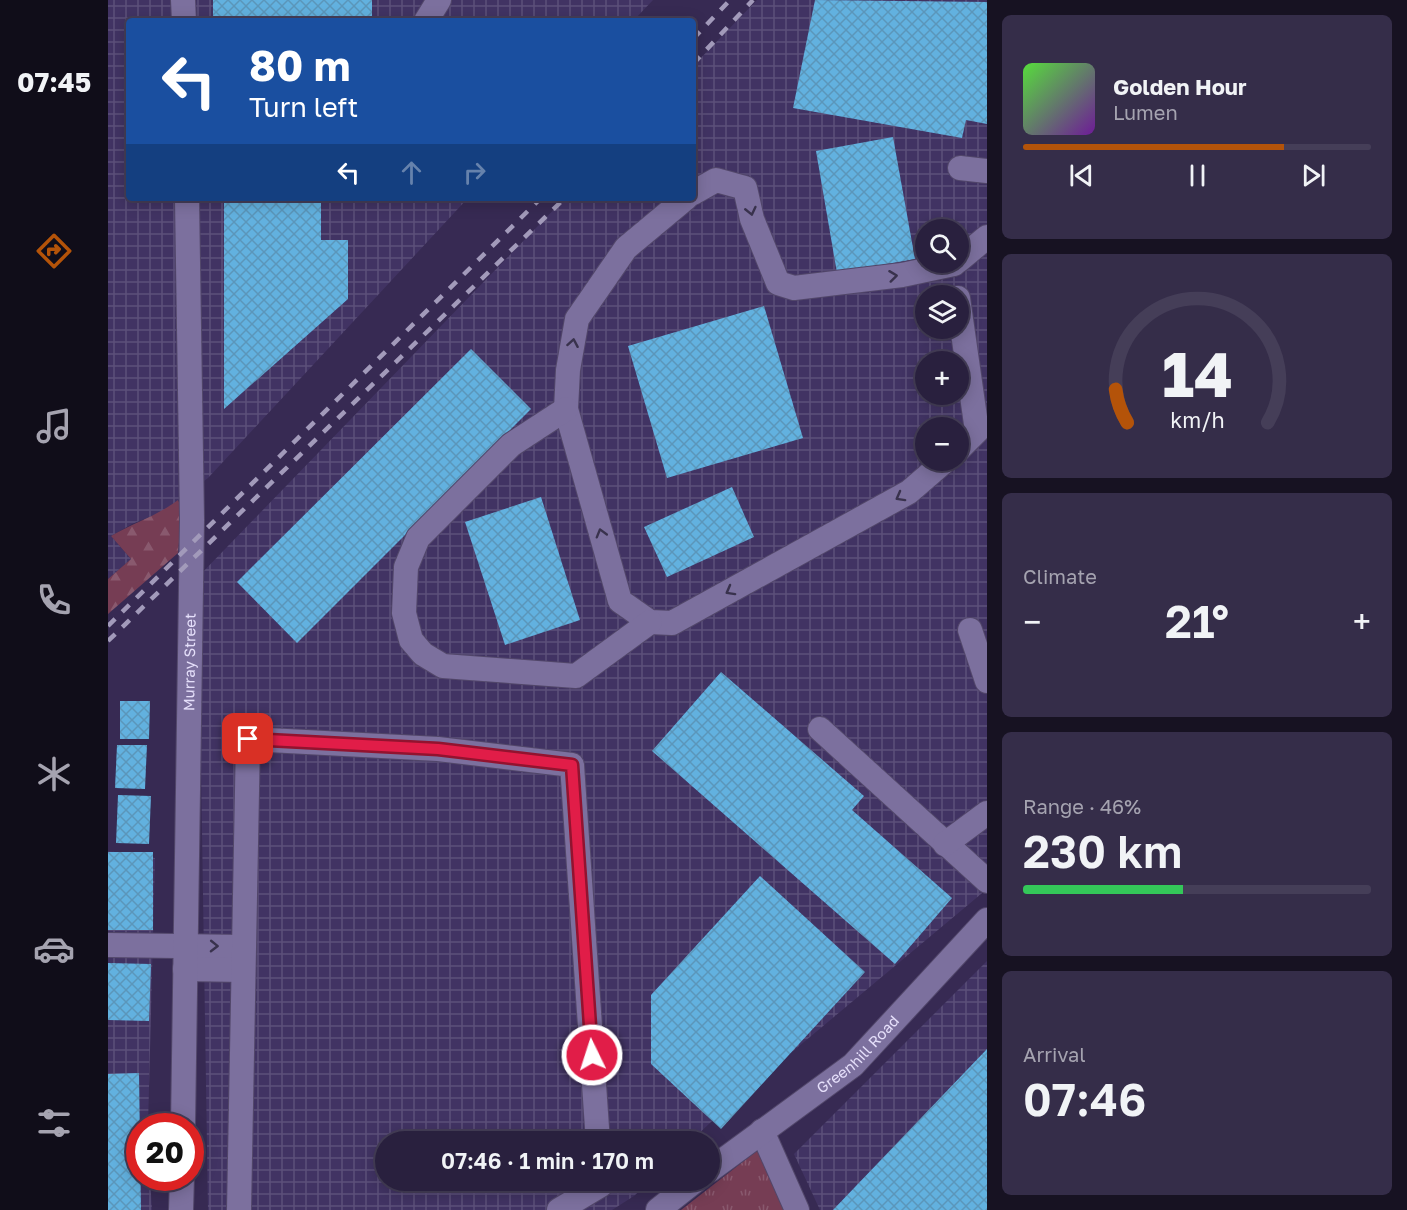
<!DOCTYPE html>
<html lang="en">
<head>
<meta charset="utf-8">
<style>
  :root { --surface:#29203e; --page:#352d49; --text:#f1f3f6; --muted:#a5a3b0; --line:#453e58; --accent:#b45309 }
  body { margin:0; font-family:"Golos Text",sans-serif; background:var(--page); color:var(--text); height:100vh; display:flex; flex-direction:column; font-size:22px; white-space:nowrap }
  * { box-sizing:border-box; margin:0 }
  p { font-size:20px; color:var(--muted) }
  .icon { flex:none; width:33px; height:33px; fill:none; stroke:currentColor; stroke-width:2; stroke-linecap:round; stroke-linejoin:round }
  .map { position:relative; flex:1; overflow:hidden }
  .details { display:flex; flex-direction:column; gap:15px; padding:15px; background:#171222; width:420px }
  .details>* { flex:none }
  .banner { position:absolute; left:18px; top:18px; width:570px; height:183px; border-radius:6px; box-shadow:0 3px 15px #0003,0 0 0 2px var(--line); background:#1a4fa0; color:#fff; overflow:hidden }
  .buttons { position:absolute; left:807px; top:219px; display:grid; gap:12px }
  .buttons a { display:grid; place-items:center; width:54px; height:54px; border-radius:50%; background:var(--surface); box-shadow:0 3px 15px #0003,0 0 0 2px var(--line); font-size:30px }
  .speed { position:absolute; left:18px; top:1113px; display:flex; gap:12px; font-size:30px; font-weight:700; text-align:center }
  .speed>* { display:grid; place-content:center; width:78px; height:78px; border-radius:50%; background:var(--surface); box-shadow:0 3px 15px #0003,0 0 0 2px var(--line); line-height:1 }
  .speed .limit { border:9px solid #d22; background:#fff; color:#111 }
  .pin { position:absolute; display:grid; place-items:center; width:51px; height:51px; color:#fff; margin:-26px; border-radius:12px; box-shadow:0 3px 9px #0006 }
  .me { position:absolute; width:66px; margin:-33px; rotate:356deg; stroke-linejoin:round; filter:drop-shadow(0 0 4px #0008) }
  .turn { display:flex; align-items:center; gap:21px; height:126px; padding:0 24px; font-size:27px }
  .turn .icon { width:78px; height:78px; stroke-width:2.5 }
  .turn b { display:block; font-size:42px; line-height:51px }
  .lanes { display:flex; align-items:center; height:57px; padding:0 24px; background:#0003; justify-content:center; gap:30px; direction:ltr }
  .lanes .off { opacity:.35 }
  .big { font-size:45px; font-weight:600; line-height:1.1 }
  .details .tile { flex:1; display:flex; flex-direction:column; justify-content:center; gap:9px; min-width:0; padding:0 21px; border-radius:9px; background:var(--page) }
  .details .dial { align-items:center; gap:0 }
  .dial svg { height:156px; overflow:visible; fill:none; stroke:var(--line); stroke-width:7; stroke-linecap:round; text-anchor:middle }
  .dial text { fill:var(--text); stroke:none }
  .song { display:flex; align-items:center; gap:18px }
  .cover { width:72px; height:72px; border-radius:9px; background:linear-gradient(135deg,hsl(110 70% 55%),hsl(280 70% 35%)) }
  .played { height:6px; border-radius:3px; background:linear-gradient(90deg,var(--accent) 75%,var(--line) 75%) }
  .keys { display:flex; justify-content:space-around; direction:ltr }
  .heat { display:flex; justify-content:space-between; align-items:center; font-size:33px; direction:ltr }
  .charge { height:9px; border-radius:4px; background:linear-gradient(90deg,#34c759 46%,var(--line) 0) }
  .trip { position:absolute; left:267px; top:1131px; width:345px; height:60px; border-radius:30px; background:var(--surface); box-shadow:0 3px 15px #0003,0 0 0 2px var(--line); font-weight:600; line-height:60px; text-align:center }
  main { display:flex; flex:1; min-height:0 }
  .tab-bar { display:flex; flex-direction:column; width:108px; justify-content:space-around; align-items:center; background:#100d19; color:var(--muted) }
  .tab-bar .icon { width:42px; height:42px }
  .tab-bar .on { color:var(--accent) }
  .tab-bar b { font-size:27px; color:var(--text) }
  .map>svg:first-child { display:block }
</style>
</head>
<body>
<main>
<nav class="tab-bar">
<b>07:45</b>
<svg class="icon on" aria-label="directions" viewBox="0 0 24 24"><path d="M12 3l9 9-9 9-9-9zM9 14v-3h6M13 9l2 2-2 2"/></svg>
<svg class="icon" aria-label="music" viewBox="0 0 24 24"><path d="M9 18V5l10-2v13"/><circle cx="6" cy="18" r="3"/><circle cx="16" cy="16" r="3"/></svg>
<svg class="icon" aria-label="phone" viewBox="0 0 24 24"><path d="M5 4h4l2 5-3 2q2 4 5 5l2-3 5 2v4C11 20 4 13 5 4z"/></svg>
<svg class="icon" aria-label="climate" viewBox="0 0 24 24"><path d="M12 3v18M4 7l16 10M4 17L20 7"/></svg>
<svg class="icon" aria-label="car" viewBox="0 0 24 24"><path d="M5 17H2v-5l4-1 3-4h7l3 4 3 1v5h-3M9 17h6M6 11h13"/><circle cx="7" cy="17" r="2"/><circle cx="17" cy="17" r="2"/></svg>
<svg class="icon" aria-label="filters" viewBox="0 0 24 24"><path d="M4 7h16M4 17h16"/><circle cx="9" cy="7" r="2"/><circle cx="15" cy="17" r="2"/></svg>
</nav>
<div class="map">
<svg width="879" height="1210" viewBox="0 0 879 1210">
  <defs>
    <pattern id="industrial-grid" width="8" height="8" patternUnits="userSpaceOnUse" patternTransform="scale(1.5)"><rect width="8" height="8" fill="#413363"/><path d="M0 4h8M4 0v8" fill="none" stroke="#5c507a"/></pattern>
    <pattern id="grass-tufts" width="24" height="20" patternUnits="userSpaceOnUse" patternTransform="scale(1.5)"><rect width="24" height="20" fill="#763d54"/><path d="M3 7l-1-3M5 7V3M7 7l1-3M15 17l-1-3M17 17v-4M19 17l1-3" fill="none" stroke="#89596e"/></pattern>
    <pattern id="forest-firs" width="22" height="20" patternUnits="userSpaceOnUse" patternTransform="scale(1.5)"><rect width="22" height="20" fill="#763d54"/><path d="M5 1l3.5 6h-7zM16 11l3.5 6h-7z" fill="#89596e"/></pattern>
    <pattern id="building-cross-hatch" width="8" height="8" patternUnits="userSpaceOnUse" patternTransform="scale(1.5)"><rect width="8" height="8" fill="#62b1df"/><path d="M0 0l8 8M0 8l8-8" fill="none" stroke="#5b96ba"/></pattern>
  </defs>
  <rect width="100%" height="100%" fill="#372a53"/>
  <!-- industrial -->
  <path fill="url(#industrial-grid)" fill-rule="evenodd" d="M0 0H545L525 21H21V198H360L100 478 56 511 24 524 3 536 23 559 0 579Z
    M649 0H879V889L623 1103 583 1141 278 1142V1180L542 1181 526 1196 504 1210H100L90 577 457 198H585V66ZM818 230H850V262H818ZM818 296H850V328H818ZM818 362H850V394H818ZM818 428H850V460H818Z
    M0 851 47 858 40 1126H32V1178H42L44 1210H0Z
    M879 961V1210H712L686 1154Z"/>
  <!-- grass -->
  <path fill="url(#grass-tufts)" d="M650 1150 677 1210H573Z"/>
  <!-- forest -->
  <path fill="url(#forest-firs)" d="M70 500 74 509 70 553 0 614V579L23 559 3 536C25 523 49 516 70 500Z"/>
  <!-- building -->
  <path fill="url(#building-cross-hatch)" d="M105 0H264V21H105Z
    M707 0 879 2V124L858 120 854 138 685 108Z
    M785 137 807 259 729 273 708 151Z
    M116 198H213V240H240V299L116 409Z
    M656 306 695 438 559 478 520 346Z
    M363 349 423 409 189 643 129 582Z
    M624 487 646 537 559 577 536 527Z
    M433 497 472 620 397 645 357 522Z
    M613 672 756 796 744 810 844 898 787 964 544 751Z
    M12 701H42L41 739H12Z
    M9 745H39L37 789 7 788Z
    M10 795 43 796 41 844 8 843Z
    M0 852H45V930H0Z
    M652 876 757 972 613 1129 543 1064V995Z
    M0 963 43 964 41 1021 0 1020Z
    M879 1049V1210H725Z
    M31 1073 33 1210H0V1074Z"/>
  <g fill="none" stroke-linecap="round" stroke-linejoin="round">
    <defs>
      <g id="minor">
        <path d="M75 0 76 21"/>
        <path d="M318 21 331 0"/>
        <path d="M852 168 879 171"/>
        <path d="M585 193 608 180 637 188 644 219 670 283 686 288 794 275 846 264"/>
        <path d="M578 198 518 248 469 319 460 370 458 409 512 601 542 622 564 623 801 492 838 460"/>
        <path d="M850 261 879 237"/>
        <path d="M850 298 869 431 850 450"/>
        <path d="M458 409 403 445 310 538 298 567 296 613 303 640 315 654 335 666 468 676 542 622"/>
        <path d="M862 630 879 681"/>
        <path d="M712 729 879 881"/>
        <path d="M837 844 879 813"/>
        <path d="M0 945 135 947"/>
        <path d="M77 969 135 970"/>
        <path id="s1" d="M75 1126 84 520 79 198"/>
        <path d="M654 1131 689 1210"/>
        <path id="s2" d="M602 1170 745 1065 879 920"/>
        <path d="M73 1210 74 1178"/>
        <path d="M131 1210 140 739 330 749 464 765 490 1142"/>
        <path d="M451 1210 493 1185V1180"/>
        <path d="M550 1210 588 1180"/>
      </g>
    </defs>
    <!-- minor casing -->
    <use href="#minor" stroke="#52476a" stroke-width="26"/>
    <!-- minor -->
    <use href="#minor" stroke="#7c709e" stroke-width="24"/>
    <!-- rail -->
    <path stroke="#a29aba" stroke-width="4.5" stroke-dasharray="10 10" stroke-linecap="butt" d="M585 39 622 0
      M585 64 645 0
      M0 626 433 198
      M0 641 457 198"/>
  </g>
  <!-- one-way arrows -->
  <defs><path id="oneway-chevron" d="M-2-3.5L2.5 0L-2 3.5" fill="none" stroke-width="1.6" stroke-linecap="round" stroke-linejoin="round" transform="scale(1.5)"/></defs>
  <g stroke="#39324d">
    <use href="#oneway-chevron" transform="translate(643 211) rotate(77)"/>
    <use href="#oneway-chevron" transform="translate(785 276) rotate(-7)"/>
    <use href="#oneway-chevron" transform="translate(465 343) rotate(-80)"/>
    <use href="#oneway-chevron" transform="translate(792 497) rotate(151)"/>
    <use href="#oneway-chevron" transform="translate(493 533) rotate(-106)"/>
    <use href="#oneway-chevron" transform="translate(622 591) rotate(151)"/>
    <use href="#oneway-chevron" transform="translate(106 946) rotate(1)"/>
  </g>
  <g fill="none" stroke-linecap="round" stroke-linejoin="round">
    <defs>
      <path id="route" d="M140 739 330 749 464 765 484 1055"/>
    </defs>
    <!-- route casing -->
    <use href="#route" stroke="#92132f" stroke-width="15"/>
    <!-- route -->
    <use href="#route" stroke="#e11d48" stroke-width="10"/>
  </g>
  <g text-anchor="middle" stroke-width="6" stroke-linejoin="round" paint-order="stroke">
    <!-- street labels -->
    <g font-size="15" fill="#e5dffa" stroke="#1c172a">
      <text dy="5" stroke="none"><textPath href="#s1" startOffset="464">Murray Street</textPath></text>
      <text dy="5" stroke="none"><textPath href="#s2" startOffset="188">Greenhill Road</textPath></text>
    </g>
  </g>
</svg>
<div class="buttons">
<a><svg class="icon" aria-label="search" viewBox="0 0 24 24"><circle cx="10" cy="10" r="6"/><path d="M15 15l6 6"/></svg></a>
<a><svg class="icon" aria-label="layers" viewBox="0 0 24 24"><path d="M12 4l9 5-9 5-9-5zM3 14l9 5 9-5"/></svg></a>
<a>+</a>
<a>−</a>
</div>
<div class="speed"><div class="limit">20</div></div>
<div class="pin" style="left:140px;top:739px;background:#d93025"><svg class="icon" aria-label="arrive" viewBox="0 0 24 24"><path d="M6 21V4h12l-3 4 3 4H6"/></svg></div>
<svg class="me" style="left:484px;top:1055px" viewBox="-20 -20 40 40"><circle r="17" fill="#e11d48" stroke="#fff" stroke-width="3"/><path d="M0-11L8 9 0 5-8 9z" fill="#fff"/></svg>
<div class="trip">07:46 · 1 min · 170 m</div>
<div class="banner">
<div class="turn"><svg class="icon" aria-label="left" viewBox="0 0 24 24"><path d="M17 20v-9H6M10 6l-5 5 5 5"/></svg><div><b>80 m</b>Turn left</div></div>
<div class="lanes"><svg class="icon" aria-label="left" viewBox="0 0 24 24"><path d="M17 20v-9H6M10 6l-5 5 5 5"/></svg><svg class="icon off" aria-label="ahead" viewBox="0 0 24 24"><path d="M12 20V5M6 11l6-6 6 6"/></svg><svg class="icon off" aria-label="right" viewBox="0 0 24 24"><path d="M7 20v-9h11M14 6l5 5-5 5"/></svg></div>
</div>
</div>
<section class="details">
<div class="tile">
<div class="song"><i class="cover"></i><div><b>Golden Hour</b><p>Lumen</p></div></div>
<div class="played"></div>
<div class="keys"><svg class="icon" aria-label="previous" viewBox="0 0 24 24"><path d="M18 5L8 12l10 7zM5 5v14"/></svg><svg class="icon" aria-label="pause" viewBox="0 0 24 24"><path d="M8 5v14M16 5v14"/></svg><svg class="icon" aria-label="next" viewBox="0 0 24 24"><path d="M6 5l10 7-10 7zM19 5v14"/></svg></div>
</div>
<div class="tile dial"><svg viewBox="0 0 100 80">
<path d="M14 69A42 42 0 1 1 86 69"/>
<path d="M14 69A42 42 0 0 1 8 52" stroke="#b45309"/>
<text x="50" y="56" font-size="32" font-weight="700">14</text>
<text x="50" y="72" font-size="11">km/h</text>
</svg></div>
<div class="tile"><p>Climate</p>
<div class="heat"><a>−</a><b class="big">21°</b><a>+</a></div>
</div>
<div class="tile"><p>Range · 46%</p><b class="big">230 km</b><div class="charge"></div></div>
<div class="tile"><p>Arrival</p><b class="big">07:46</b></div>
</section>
</main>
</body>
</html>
